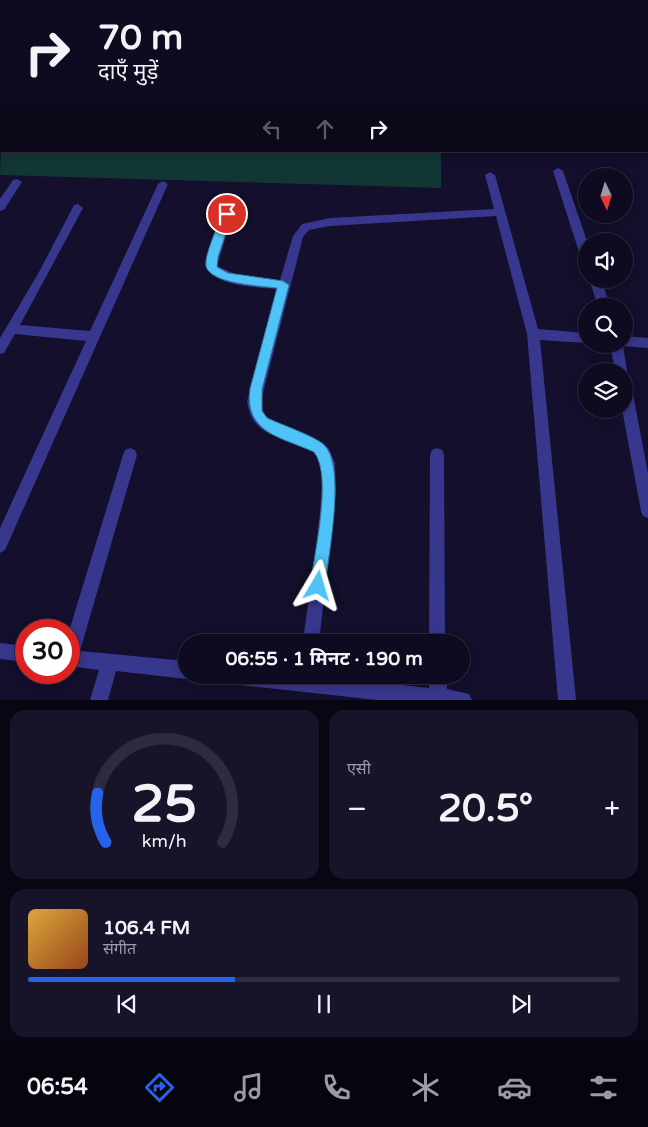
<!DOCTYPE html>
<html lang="hi">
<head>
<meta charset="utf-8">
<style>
  :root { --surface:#0e0b21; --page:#17142a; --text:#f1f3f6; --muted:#9b9ba5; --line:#2e2b3f; --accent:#2563eb }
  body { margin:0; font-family:"Varela Round","Noto Sans Devanagari",sans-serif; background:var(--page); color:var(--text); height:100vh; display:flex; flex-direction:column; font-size:19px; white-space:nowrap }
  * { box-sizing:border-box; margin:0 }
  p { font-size:16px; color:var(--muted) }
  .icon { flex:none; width:28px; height:28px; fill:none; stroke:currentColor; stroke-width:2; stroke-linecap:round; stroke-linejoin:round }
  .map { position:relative; height:700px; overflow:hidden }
  .side { display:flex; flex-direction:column; gap:10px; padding:10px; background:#080612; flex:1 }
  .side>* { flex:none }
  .hud { position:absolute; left:0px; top:0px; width:649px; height:152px; box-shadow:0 2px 12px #0003,0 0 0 1px var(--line); background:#0e0b21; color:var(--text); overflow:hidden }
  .needle { width:32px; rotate:176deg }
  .buttons { position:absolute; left:578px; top:168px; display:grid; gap:10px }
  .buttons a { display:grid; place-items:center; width:55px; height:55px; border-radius:50%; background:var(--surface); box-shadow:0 2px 12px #0003,0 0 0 1px var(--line); font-size:25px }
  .speed { position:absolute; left:15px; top:619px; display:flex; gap:10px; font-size:25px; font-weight:700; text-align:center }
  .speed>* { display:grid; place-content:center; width:65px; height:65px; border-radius:50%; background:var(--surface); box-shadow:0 2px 12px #0003,0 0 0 1px var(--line); line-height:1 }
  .speed .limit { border:8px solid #d22; background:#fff; color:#111 }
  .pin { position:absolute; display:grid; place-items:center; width:42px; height:42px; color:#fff; margin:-21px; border:2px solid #fff; border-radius:50%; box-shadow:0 1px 5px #0007 }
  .me { position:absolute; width:55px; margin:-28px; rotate:7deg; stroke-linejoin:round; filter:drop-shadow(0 0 4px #0008) }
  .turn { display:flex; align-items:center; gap:18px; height:105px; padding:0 15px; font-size:22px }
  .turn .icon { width:65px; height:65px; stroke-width:2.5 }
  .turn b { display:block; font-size:35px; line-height:42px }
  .lanes { display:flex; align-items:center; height:48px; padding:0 15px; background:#0003; justify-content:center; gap:25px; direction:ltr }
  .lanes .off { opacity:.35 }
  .big { font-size:38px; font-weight:700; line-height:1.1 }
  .side .tile { flex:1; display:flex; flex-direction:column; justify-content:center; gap:8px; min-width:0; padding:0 18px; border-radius:15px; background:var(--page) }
  .side .dial { align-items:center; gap:0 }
  .dial svg { height:130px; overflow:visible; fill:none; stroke:var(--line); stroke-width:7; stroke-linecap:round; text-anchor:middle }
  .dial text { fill:var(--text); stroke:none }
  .song { display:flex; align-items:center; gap:15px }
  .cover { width:60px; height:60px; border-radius:8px; background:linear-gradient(135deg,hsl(40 70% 55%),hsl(20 70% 35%)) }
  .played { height:5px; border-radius:2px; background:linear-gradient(90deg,var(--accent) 35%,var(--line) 35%) }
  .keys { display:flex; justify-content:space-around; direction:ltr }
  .heat { display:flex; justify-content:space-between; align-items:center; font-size:28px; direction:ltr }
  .side .tiles { flex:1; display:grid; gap:10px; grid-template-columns:1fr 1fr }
  .tile:last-child { grid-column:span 2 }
  .trip { position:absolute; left:178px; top:634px; width:292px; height:50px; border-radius:25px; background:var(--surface); box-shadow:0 2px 12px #0003,0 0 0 1px var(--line); font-weight:700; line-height:50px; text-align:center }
  .tab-bar { display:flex; height:80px; justify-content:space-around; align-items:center; background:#06040d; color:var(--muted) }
  .tab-bar .icon { width:35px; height:35px }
  .tab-bar .on { color:var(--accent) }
  .tab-bar b { font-size:22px; color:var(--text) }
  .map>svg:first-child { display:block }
</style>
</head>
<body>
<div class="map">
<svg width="648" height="700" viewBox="0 0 648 700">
  <rect width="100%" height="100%" fill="#130f2c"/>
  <!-- green -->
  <path fill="#113634" d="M211 0H467L211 1Z
    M1 151H441V188L0 175Z"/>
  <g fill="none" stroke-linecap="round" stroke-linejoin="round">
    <!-- minor -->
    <path fill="#37378e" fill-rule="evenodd" d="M1 102V109L0 110V103Z
      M558 168 563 171 587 241 586 259 580 255 553 171Z
      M490 172 495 175 538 329 586 333V343L540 340 576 700H558L527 334 496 216 330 226 309 230 303 237 261 401 263 412 268 418 323 443 329 449 335 463 336 493 319 642H303C306 613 329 479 320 460 304 429 254 451 247 401L278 289C258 287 215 287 206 266L228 197H236L237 200 217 266 235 274 280 280 293 236 302 224 330 218 494 209 485 175Z
      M17 179 22 182 4 210 0 211V199L13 180Z
      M163 181 168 184 5 550 0 553V528L86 341 15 334 4 353 0 354V338L39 272 74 205 78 204 83 208 20 325 90 331 158 184Z
      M589 279H601L610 306H598Z
      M624 336 648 338V348L623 346 627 371 624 376V371H615L610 344H624Z
      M624 378 629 380 631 384 648 473V518L643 516 641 511 622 409H624Z
      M130 448 135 450 137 455 80 651 186 661V675H193L186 679 116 671 108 700H90L99 670 69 666V631L123 455 125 450Z
      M437 448 442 450 444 455 445 642H429L430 455 432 450Z
      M0 643 26 646V662L0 659Z
      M221 675H311L429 688V675H447V689L469 694 472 700H377L230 684 224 681Z"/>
  </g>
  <!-- route -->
  <path fill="#4fc3f7" stroke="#337fa1" d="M227 211 232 214 218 257 217 267 228 273 283 281 289 285 262 389V411L267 418C282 425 312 435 323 444 347 463 328 557 325 586L323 592 318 594 312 592 310 586C314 556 333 475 314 452 281 437 244 433 250 389L277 288C262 286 210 284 206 266 204 256 218 226 222 214Z"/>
</svg>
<div class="buttons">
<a><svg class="needle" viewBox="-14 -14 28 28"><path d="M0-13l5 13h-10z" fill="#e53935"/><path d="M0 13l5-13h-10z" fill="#9b9ba5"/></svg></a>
<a><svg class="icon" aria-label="sound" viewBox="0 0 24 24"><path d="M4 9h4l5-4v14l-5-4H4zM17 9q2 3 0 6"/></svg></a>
<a><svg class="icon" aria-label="search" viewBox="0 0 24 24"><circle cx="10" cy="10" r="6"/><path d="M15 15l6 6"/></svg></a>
<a><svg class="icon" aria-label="layers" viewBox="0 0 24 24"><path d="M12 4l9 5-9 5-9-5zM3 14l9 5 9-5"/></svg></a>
</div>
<div class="speed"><div class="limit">30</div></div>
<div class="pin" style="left:227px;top:214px;background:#d93025"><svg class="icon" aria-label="arrive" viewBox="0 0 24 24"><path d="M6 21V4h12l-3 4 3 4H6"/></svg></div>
<svg class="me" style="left:318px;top:586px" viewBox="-20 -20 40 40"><path d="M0-17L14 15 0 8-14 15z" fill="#4fc3f7" stroke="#fff" stroke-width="4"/></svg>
<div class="trip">06:55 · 1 मिनट · 190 m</div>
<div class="hud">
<div class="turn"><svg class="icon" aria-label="right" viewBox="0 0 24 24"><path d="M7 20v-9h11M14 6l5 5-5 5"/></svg><div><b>70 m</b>दाएँ मुड़ें</div></div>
<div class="lanes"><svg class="icon off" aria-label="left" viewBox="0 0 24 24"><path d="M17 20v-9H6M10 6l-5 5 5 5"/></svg><svg class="icon off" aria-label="ahead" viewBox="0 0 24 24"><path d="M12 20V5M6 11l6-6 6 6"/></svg><svg class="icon" aria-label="right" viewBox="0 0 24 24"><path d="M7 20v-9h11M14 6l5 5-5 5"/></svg></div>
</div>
</div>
<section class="side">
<div class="tiles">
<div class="tile dial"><svg viewBox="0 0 100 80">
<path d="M14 69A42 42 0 1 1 86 69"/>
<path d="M14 69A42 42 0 0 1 9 39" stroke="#2563eb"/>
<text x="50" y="56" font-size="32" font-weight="700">25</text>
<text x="50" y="72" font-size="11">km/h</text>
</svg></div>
<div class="tile"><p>एसी</p>
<div class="heat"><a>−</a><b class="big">20.5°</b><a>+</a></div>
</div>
<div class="tile">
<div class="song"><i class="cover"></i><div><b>106.4 FM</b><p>संगीत</p></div></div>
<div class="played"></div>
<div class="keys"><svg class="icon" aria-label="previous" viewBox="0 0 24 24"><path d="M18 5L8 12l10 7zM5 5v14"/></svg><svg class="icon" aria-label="pause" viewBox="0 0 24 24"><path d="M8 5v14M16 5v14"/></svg><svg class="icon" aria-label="next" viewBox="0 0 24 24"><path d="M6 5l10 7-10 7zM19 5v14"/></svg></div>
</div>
</div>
</section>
<nav class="tab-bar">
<b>06:54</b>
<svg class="icon on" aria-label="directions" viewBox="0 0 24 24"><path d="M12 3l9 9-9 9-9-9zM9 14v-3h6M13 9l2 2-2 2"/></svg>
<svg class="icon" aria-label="music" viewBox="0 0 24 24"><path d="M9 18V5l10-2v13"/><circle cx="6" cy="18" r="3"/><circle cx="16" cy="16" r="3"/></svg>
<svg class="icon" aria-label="phone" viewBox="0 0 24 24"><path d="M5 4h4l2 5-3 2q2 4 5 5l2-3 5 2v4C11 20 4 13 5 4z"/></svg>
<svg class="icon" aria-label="climate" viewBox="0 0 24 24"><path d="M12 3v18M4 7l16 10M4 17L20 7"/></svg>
<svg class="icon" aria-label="car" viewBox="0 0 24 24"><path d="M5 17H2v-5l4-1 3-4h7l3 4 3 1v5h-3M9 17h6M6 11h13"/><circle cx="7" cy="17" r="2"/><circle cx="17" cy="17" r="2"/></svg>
<svg class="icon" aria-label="filters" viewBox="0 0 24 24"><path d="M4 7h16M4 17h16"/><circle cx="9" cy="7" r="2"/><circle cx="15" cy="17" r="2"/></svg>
</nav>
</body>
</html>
